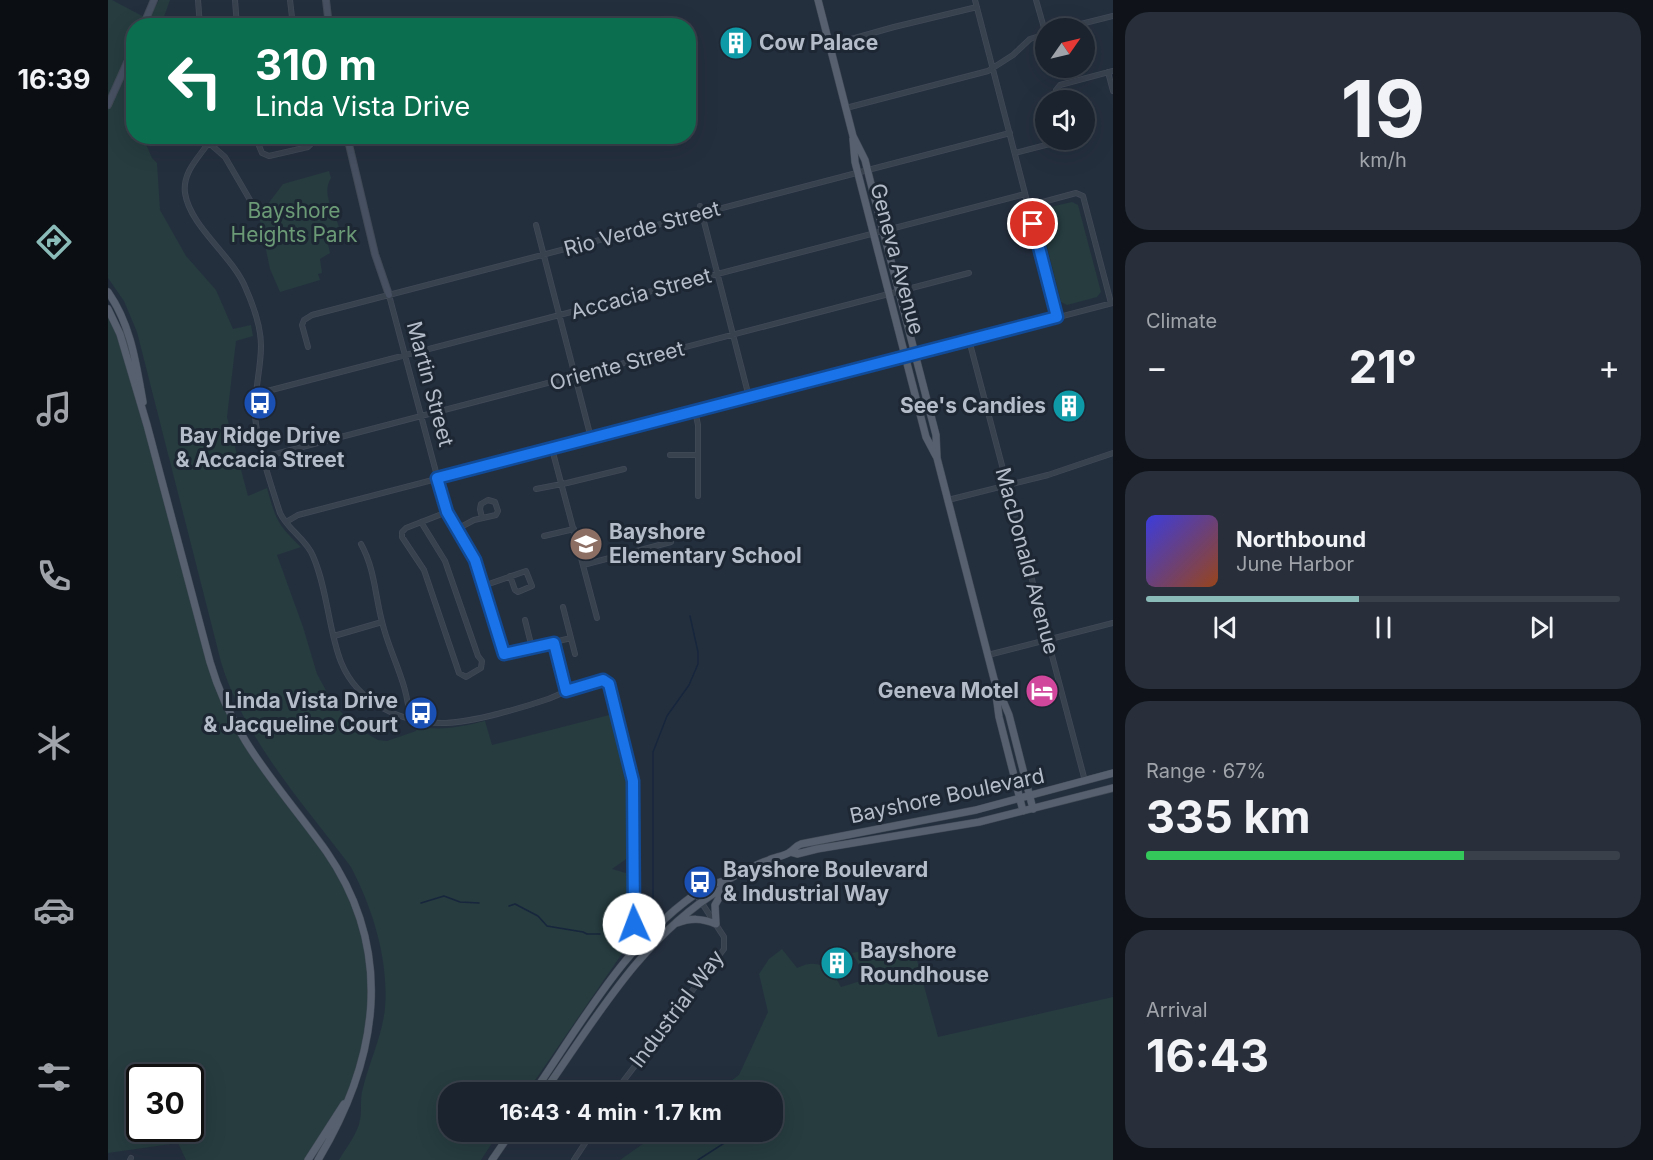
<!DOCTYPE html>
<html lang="en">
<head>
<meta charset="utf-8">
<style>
  :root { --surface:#1b232e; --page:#282f3a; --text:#f1f3f6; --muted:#a0a4aa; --line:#39404a; --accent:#8bbbb9 }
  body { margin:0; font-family:Inter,sans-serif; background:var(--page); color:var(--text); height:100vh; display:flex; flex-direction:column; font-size:22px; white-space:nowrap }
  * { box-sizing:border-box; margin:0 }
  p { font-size:20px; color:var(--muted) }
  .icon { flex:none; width:33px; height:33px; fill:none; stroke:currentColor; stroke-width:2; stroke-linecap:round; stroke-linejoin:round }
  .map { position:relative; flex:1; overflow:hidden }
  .panel { display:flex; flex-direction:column; gap:12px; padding:12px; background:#0f1319; width:540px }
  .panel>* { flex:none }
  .hud { position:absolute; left:18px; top:18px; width:570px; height:126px; border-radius:24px; box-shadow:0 6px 24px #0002,0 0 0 2px var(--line); background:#0b6e4f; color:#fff; overflow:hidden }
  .needle { width:39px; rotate:56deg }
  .buttons { position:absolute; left:927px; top:18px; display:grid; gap:12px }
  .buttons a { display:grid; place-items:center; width:60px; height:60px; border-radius:50%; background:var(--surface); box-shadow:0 6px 24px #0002,0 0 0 2px var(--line); font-size:30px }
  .speed { position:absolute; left:18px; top:1064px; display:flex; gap:12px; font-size:30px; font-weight:700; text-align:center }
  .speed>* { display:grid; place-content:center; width:78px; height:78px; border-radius:50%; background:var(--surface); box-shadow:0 6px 24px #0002,0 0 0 2px var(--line); line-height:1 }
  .speed .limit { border:3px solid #111; border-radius:9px; background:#fff; color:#111 }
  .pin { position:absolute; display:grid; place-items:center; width:51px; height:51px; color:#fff; margin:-26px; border:3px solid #fff; border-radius:50%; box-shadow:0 2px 6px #0007 }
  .me { position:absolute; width:66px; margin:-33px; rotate:358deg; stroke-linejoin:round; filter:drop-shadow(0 0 4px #0008) }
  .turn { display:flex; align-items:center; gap:21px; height:126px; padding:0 30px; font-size:27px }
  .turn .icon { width:78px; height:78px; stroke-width:2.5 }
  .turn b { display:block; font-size:42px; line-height:51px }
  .big { font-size:45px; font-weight:700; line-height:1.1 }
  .panel .card { flex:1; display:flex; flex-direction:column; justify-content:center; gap:9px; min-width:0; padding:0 21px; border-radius:24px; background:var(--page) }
  .panel .dial { align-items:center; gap:0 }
  .dial b { font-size:78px; line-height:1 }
  .song { display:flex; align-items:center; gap:18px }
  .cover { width:72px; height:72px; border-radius:9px; background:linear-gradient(135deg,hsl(240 70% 55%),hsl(20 70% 35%)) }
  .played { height:6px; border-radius:3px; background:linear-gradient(90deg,var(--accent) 45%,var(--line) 45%) }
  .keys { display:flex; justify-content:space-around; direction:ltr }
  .heat { display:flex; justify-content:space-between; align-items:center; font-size:33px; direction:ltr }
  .charge { height:9px; border-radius:4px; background:linear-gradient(90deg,#34c759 67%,var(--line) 0) }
  .trip { position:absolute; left:330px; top:1082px; width:345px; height:60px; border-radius:24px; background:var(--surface); box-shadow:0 6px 24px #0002,0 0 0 2px var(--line); font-weight:700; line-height:60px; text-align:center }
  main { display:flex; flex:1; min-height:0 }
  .tab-bar { display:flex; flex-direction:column; width:108px; justify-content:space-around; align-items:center; background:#0b0e12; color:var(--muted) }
  .tab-bar .icon { width:42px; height:42px }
  .tab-bar .on { color:var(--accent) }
  .tab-bar b { font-size:27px; color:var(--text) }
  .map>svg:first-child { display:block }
</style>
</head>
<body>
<main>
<nav class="tab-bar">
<b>16:39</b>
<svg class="icon on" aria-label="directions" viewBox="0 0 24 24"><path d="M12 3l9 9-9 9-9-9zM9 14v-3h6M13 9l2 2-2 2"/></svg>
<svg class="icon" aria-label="music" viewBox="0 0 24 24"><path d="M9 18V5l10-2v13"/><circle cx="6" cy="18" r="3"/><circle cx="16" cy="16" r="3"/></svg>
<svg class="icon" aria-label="phone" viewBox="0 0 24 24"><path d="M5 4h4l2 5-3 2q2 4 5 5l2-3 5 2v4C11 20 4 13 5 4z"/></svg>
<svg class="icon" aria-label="climate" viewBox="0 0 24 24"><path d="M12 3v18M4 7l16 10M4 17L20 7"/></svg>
<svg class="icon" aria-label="car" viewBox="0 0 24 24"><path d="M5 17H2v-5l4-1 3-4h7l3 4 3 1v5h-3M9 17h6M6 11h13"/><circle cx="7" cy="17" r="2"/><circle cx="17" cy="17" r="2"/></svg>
<svg class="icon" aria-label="filters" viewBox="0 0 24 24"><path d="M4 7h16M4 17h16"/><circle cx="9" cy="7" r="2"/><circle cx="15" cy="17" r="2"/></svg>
</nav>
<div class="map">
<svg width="1005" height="1160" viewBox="0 0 1005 1160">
  <rect width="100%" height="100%" fill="#242f3e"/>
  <!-- green -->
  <path fill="#263c3f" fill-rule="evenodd" d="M0 0H4L40 19 51 0H62L53 25 26 26V136L35 137 44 158 49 163 52 210 78 256 108 290 125 329 143 325 145 336 128 341 119 417 140 496 159 488C168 520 169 524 193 547L169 555 195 627 209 674 226 705 249 728 270 740 279 741 308 731 310 726C333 732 355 726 377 721L384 745 505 714 520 776 521 857 504 869 518 873 521 893 522 942 419 1092H340V1131H392L373 1160H231C238 1148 250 1133 252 1120 254 1111 252 1101 254 1092 260 1064 274 1038 277 1008 281 961 265 909 243 867 195 803 136 739 113 662L29 332 16 301 0 278Z
    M221 171 223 178C213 194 226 211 231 227L217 231 222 253 212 259 214 273 210 274 212 280 172 292 162 269 151 216 175 184Z
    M964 202 970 205 993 292 989 297 959 305 953 302 931 215 934 209Z
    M0 309 8 323 102 662 122 716 229 869 259 946 262 1029 241 1097 200 1160H78L70 1143 0 1153ZM32 1077H82V1128H32Z
    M804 942 830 1037 1005 997V1160H512L553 1131H664V1092H608L631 1075 660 1012 651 974 661 959 674 949 689 968C710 957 724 968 733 987L759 979 744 953Z"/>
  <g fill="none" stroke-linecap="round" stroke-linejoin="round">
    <!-- stream -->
    <path stroke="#17263c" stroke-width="1.5" d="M545 900V752L559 716 581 685 590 664V652L582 616
      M313 903 336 896 352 902 371 903
      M401 906 407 904 430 916 439 926 475 932 479 934H492
      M590 1160 635 1131"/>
    <defs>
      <path id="street" d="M90 0 92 26
        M127 0 129 26
        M182 0 185 26
        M867 0 949 317
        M928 0 938 35
        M957 28 1005 16
        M722 45 786 27 869 7
        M1000 72 1005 91
        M951 100 948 90 952 85 1005 71
        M738 108 880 71 905 55 922 39 938 34
        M105 136C94 155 74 170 77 193 82 227 126 257 138 289 146 307 153 326 153 346 153 369 146 392 147 415 149 444 163 485 172 513 180 530 198 539 205 556 220 591 220 629 233 662 250 704 295 724 338 723 365 722 414 708 440 699 454 694 487 675 500 682L525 781V919L530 932 543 945
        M147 136 154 153 161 156 200 147 203 144 205 136
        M101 143 117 157 142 200
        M907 153 957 140
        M592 206 641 397
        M920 206 968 193 975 196 1003 303
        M428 225 483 438
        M281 295 337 506 367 560 396 654 463 638
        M861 340 977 781
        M200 347 194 325 196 320 204 315 902 133
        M148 394 917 194
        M587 411 590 425V496
        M444 449 489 618
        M562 455H590
        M156 457 861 273
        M428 489 459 483 516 469
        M840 500 940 475 1005 453
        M178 522 190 515 1005 303
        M313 522 337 561 370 656 374 661 373 668 358 677 351 673 316 570 294 537V532L298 528 339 512
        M349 529 366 520 388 515 390 511 387 502 380 500 373 504 372 509 374 518
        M436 536 466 529
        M253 544C268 571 267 600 276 629 284 658 301 687 301 718
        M475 565 563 542
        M375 586 418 571 424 586 410 592 407 590 402 576
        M455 607 467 654
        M417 620 424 648
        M226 636 274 622
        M446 643 458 691
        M880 655 1005 623
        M507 1092 616 949V937L588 894
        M22 1160 23 1158
        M466 1160 485 1131"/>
      <path id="secondary" d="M218 0 221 26
        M35 26 46 0
        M0 105 26 47
        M239 136 267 254 281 295"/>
      <path id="primary" d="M710 0 745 136 757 160 762 180 828 435 829 458 886 679 901 715 925 809
        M745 139 747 162 818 437 828 456
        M0 292C23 325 28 363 35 402
        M0 309 12 334 39 425 102 662C125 741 172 787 218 851 288 952 270 1060 210 1160
        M887 687 891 717 915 811
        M682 852 689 854 709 849 871 822 1005 788
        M569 923C583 918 593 918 608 924L607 905 616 889
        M526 924 536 928 548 923
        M522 952C526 941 522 930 525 919
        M426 1092C476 1019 522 935 598 887 606 882 612 883 619 880 633 873 646 865 661 860 667 857 677 856 682 852 687 849 687 846 693 844L868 810 1005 773
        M436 1092C488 1018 534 937 613 889L616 881
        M200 1160 236 1104
        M384 1160 404 1131"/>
    </defs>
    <!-- street casing -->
    <use href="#street" stroke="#414a57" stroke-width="6"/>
    <!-- secondary casing -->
    <use href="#secondary" stroke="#414a57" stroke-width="8"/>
    <!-- primary casing -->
    <use href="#primary" stroke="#414a57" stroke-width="8"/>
    <!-- street -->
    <use href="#street" stroke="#38414e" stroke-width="4.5"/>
    <!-- secondary -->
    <use href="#secondary" stroke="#465061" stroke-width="6"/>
    <!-- primary -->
    <use href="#primary" stroke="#56606e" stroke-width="7"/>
  </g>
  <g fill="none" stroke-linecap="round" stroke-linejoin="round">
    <defs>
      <path id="route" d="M526 924 525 781 501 684 495 680 458 691 446 643 396 654 367 560 339 512 329 478 949 317 925 224"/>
    </defs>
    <!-- route casing -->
    <use href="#route" stroke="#114b97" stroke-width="15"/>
    <!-- route -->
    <use href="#route" stroke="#1a73e8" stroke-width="10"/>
  </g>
  <!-- icons -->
  <defs>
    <symbol id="building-disc" viewBox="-11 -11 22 22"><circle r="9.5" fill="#0f9aa8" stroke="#1d2633"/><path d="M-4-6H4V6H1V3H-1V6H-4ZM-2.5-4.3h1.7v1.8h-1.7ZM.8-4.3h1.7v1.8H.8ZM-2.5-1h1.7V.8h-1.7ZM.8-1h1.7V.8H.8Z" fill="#fff"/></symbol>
    <symbol id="bus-disc" viewBox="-11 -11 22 22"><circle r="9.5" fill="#1a4fb4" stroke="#1d2633"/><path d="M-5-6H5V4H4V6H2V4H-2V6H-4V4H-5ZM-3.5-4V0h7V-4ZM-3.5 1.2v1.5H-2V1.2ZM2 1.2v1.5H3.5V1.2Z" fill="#fff"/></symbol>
    <symbol id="school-disc" viewBox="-11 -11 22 22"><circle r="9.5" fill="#8d6e63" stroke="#1d2633"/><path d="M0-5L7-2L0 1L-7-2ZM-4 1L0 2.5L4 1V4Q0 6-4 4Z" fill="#fff"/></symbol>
    <symbol id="hotel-disc" viewBox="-11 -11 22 22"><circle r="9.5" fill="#d1479c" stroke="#1d2633"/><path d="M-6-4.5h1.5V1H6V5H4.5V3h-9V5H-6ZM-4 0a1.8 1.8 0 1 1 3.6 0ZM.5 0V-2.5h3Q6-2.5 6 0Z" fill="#fff"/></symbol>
  </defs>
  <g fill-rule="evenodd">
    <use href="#building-disc" x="609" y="24" width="38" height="38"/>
    <use href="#bus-disc" x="133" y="384" width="38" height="38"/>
    <use href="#building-disc" x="942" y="387" width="38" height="38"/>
    <use href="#school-disc" x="459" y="525" width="38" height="38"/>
    <use href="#hotel-disc" x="915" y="672" width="38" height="38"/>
    <use href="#bus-disc" x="294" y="694" width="38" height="38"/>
    <use href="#bus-disc" x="573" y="863" width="38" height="38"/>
    <use href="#building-disc" x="710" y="944" width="38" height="38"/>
  </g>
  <g text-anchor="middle" stroke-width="6" stroke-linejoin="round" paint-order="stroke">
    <!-- poi labels -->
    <g font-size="21" font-weight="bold" fill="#b4bcc9" stroke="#1d2633" text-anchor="start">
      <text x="651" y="50">Cow Palace</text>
      <text x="938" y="413" text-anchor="end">See's Candies</text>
      <text x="152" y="443" text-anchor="middle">Bay Ridge Drive<tspan x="152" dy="24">&amp; Accacia Street</tspan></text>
      <text x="501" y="539">Bayshore<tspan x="501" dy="24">Elementary School</tspan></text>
      <text x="911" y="698" text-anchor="end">Geneva Motel</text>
      <text x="290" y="708" text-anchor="end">Linda Vista Drive<tspan x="290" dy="24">&amp; Jacqueline Court</tspan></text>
      <text x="615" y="877">Bayshore Boulevard<tspan x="615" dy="24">&amp; Industrial Way</tspan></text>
      <text x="752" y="958">Bayshore<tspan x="752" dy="24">Roundhouse</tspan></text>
    </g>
    <!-- park labels -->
    <g font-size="21" fill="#6b9a76" stroke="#1d2633">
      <text x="186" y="218">Bayshore<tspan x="186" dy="24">Heights Park</tspan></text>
    </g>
    <!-- street labels -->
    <g font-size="21" fill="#b4bcc9" stroke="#1d2633">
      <text transform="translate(534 229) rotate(-15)" y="7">Rio Verde Street</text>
      <text transform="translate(789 259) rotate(75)" y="7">Geneva Avenue</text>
      <text transform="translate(533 294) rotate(-15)" y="7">Accacia Street</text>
      <text transform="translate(509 366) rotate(-15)" y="7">Oriente Street</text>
      <text transform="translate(322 384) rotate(75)" y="7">Martin Street</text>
      <text transform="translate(919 561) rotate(75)" y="7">MacDonald Avenue</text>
      <text transform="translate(839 796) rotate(-12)" y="7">Bayshore Boulevard</text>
      <text transform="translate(569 1009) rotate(-53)" y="7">Industrial Way</text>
    </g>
  </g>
</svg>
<div class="buttons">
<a><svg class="needle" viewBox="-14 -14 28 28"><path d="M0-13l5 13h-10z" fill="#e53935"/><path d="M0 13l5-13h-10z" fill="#a0a4aa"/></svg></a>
<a><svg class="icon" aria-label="sound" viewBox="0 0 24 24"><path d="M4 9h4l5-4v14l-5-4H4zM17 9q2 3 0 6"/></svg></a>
</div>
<div class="speed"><div class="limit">30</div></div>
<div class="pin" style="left:925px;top:224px;background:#d93025"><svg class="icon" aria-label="arrive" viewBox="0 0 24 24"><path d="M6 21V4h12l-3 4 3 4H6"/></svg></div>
<svg class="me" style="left:526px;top:924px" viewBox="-20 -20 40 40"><circle r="19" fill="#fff"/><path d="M0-13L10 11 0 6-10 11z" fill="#1a73e8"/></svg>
<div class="trip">16:43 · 4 min · 1.7 km</div>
<div class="hud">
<div class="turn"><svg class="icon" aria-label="left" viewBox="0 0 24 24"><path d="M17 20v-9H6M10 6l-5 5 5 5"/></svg><div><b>310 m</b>Linda Vista Drive</div></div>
</div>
</div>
<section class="panel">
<div class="card dial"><b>19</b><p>km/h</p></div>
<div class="card"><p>Climate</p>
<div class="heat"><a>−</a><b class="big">21°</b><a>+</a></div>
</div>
<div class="card">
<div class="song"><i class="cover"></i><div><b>Northbound</b><p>June Harbor</p></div></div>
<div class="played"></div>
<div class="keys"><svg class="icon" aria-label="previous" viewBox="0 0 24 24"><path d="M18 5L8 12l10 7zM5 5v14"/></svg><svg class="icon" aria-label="pause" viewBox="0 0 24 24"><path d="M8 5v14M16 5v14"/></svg><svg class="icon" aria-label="next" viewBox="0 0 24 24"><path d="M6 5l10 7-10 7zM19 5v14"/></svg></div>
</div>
<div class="card"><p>Range · 67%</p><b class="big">335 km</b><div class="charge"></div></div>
<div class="card"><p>Arrival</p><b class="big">16:43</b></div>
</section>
</main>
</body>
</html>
